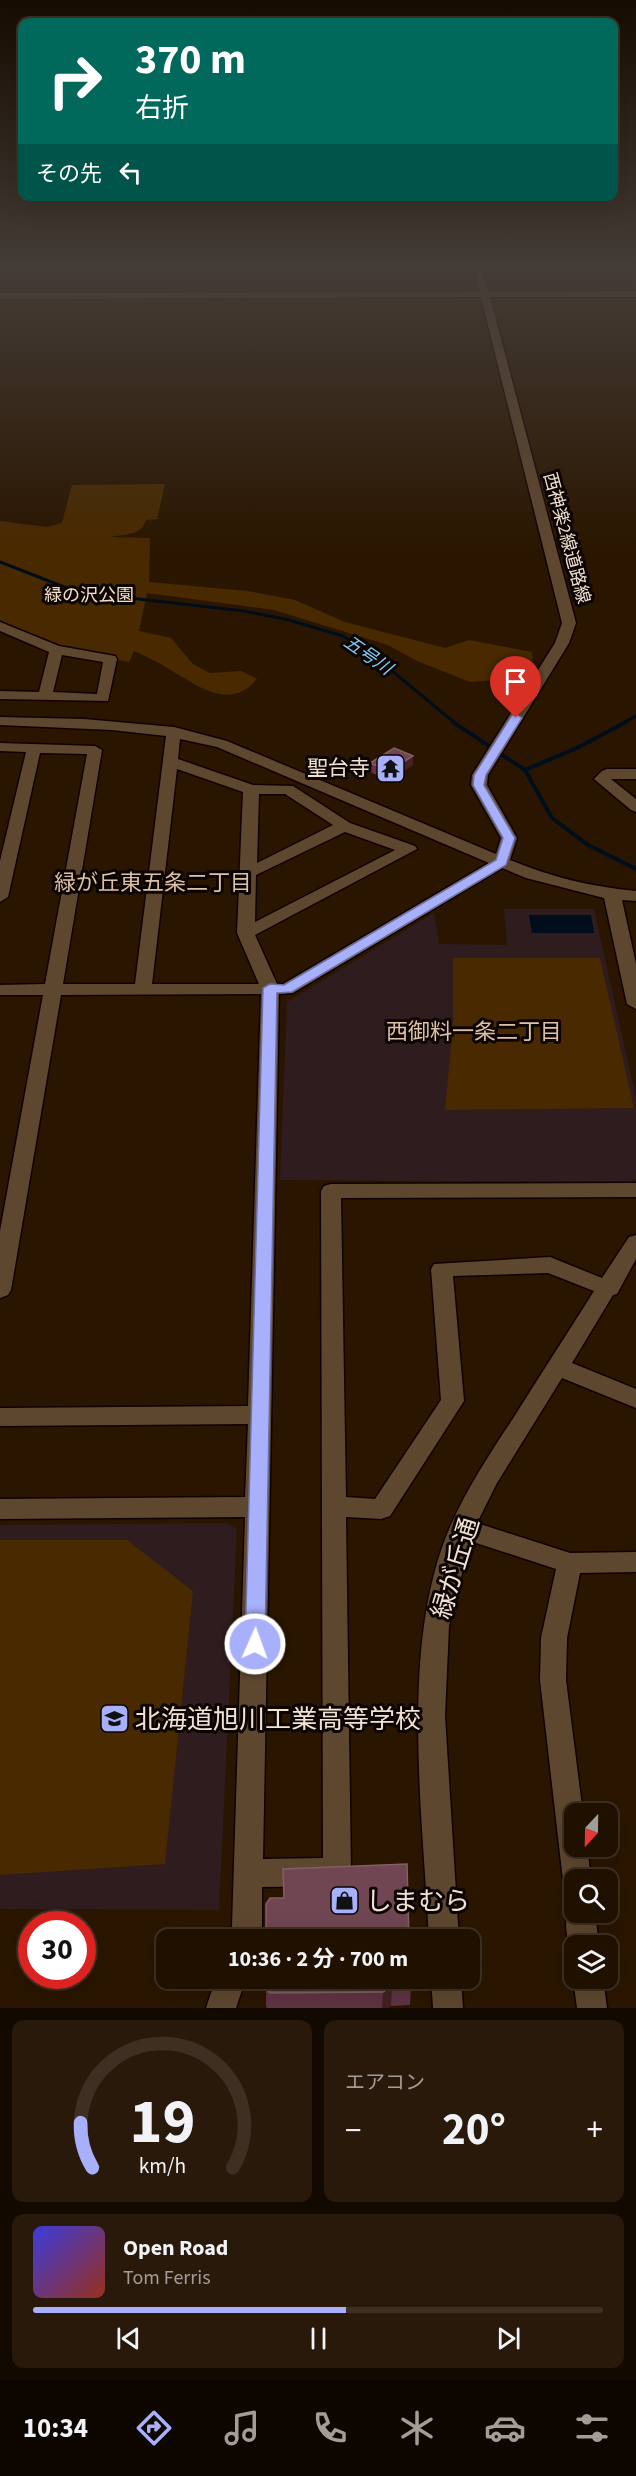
<!DOCTYPE html>
<html lang="ja">
<head>
<meta charset="utf-8">
<style>
  :root { --surface:#201000; --page:#28190a; --text:#f1f3f6; --muted:#a29d99; --line:#3d3022; --accent:#a8b0fc }
  body { margin:0; font-family:"Source Sans 3","Noto Sans JP",sans-serif; background:var(--page); color:var(--text); height:100vh; display:flex; flex-direction:column; font-size:22px; white-space:nowrap }
  * { box-sizing:border-box; margin:0 }
  p { font-size:20px; color:var(--muted) }
  .icon { flex:none; width:33px; height:33px; fill:none; stroke:currentColor; stroke-width:2; stroke-linecap:round; stroke-linejoin:round }
  .map { position:relative; height:2008px; overflow:hidden }
  .panel { display:flex; flex-direction:column; gap:12px; padding:12px; background:#120900; flex:1 }
  .panel>* { flex:none }
  .hud { position:absolute; left:18px; top:18px; width:600px; height:183px; border-radius:12px; box-shadow:0 6px 24px #0002,0 0 0 2px var(--line); background:#00695c; color:#fff; overflow:hidden }
  .needle { width:39px; rotate:202deg }
  .tools { position:absolute; left:564px; top:1803px; display:grid; gap:12px }
  .tools a { display:grid; place-items:center; width:54px; height:54px; border-radius:12px; background:var(--surface); box-shadow:0 6px 24px #0002,0 0 0 2px var(--line); font-size:30px }
  .speed { position:absolute; left:18px; top:1911px; display:flex; gap:12px; font-size:30px; font-weight:700; text-align:center }
  .speed>* { display:grid; place-content:center; width:78px; height:78px; border-radius:50%; background:var(--surface); box-shadow:0 6px 24px #0002,0 0 0 2px var(--line); line-height:1 }
  .speed .limit { border:9px solid #d22; background:#fff; color:#111 }
  .pin { position:absolute; display:grid; place-items:center; width:51px; height:51px; color:#fff; margin:-62px -26px; border-radius:50% 50% 50% 0; rotate:-45deg; box-shadow:0 0 6px #0007 }
  .pin .icon { rotate:45deg }
  .me { position:absolute; width:66px; margin:-33px; rotate:2deg; stroke-linejoin:round; filter:drop-shadow(0 0 4px #0008) }
  .turn { display:flex; align-items:center; gap:21px; height:126px; padding:0 18px; font-size:27px }
  .turn .icon { width:78px; height:78px; stroke-width:2.5 }
  .turn b { display:block; font-size:42px; line-height:51px }
  .then { display:flex; align-items:center; height:57px; padding:0 18px; background:#0003; gap:12px; font-size:22px }
  .big { font-size:45px; font-weight:700; line-height:1.1 }
  .panel .tile { flex:1; display:flex; flex-direction:column; justify-content:center; gap:9px; min-width:0; padding:0 21px; border-radius:12px; background:var(--page) }
  .panel .dial { align-items:center; gap:0 }
  .dial svg { height:156px; overflow:visible; fill:none; stroke:var(--line); stroke-width:7; stroke-linecap:round; text-anchor:middle }
  .dial text { fill:var(--text); stroke:none }
  .song { display:flex; align-items:center; gap:18px }
  .cover { width:72px; height:72px; border-radius:9px; background:linear-gradient(135deg,hsl(240 70% 55%),hsl(10 70% 35%)) }
  .played { height:6px; border-radius:3px; background:linear-gradient(90deg,var(--accent) 55%,var(--line) 55%) }
  .keys { display:flex; justify-content:space-around; direction:ltr }
  .heat { display:flex; justify-content:space-between; align-items:center; font-size:33px; direction:ltr }
  .panel .tiles { flex:1; display:grid; gap:12px; grid-template-columns:1fr 1fr }
  .tile:last-child { grid-column:span 2 }
  .trip { position:absolute; left:156px; top:1929px; width:324px; height:60px; border-radius:12px; background:var(--surface); box-shadow:0 6px 24px #0002,0 0 0 2px var(--line); font-weight:700; line-height:60px; text-align:center }
  .tab-bar { display:flex; height:96px; justify-content:space-around; align-items:center; background:#0d0600; color:var(--muted) }
  .tab-bar .icon { width:42px; height:42px }
  .tab-bar .selected { color:var(--accent) }
  .tab-bar b { font-size:27px; color:var(--text) }
  .map>svg:first-child { display:block }
</style>
</head>
<body>
<div class="map">
<svg width="636" height="2008" viewBox="0 0 636 2008">
  <rect width="100%" height="100%" fill="#2a1600"/>
  <!-- education -->
  <path fill="#2f1c1e" d="M504 909H594L636 1098V1179L630 1182 280 1180 287 1002 434 913 439 944 507 945Z
    M226 1523 237 1529 219 1910 0 1909V1525Z"/>
  <!-- green -->
  <path fill="#482900" d="M165 484 157 519 146 520C141 536 125 534 110 537L150 538 149 582 248 591 295 600 345 622 445 648 469 640 532 652 533 668 495 680 470 682 417 661 388 645 274 610 147 593 139 631 171 638 193 664 210 673 241 671 257 679C229 713 194 683 167 668 156 661 145 656 134 651L129 662 62 648 0 620V521L47 527 62 523 72 485Z
    M453 958H600L634 1108 445 1110 453 1024Z
    M0 1540H127L193 1591 165 1864 0 1875Z"/>
  <!-- water -->
  <path fill="#000d1a" d="M529 915H591L594 933H532Z"/>
  <g fill="none" stroke-linecap="round" stroke-linejoin="round">
    <!-- stream-far1 -->
    <path stroke="#000d1a" stroke-width="3" d="M0 562 77 592 244 611 289 620 343 636 386 666 455 723
      M623 723 636 716"/>
    <!-- stream -->
    <path stroke="#000d1a" stroke-width="4" d="M453 722 525 770 552 818 588 845 636 869
      M525 770 577 748 626 722"/>
    <defs>
      <path id="minor" d="M474 267H482L489 292 636 291V297H490L576 623 569 643 488 775 487 785 517 838 510 860C551 877 592 887 636 891V901L622 900 636 964V1009L627 1004 604 898 526 878 502 868 293 993 279 994 263 1859 323 1858 321 1191 324 1186 331 1184 636 1183V1197L341 1198 346 1497 375 1499 441 1400 431 1269 434 1264 550 1257 602 1278 629 1237 636 1235V1259L617 1294 613 1295 572 1363 636 1389V1408L562 1378 497 1483 477 1523 570 1553 636 1552V1572L580 1573 567 1638 566 1680 583 1814H574V1846H587L591 1880H574V1893L567 1890 563 1880 540 1680 541 1638 556 1569 470 1541 449 1626 445 1716 459 1940H429C423 1813 399 1644 450 1527 467 1488 491 1452 514 1417 540 1375 567 1334 594 1291L548 1273 453 1276 464 1401 390 1516 381 1519 346 1517 351 1872 347 1882 337 1886 262 1887V1926L258 1940H228L232 1926 245 1517 0 1519V1499L245 1497 248 1424 0 1426V1408L248 1406 261 994 61 995 11 1290 8 1295 0 1298V1231L43 995H0V985L45 984 87 754 40 753 8 897 0 902V861L26 752 0 751V743L95 746 102 750 63 984H135L166 736 112 730 0 725V717L84 719 174 727 227 741 496 854 501 838 471 785 472 775 555 643 562 623 481 297 0 299V293L480 292ZM180 739 217 747 489 863 283 984H277L255 935 417 849 415 846 350 823 293 786 253 785 178 759ZM177 769 243 792 237 933 259 984H152ZM259 794H285L333 825 257 863ZM345 832 395 850 255 922 256 875Z
        M0 622 59 646 115 656 117 659 108 701 0 699V691L39 692 49 652 0 631ZM62 655 103 662 97 694 53 692Z
        M607 769H636V779H611L636 799V812L631 810 594 779 602 771Z
        M574 1900V1912H595L599 1946H574V1957C566 1943 563 1917 570 1902Z
        M574 1974V1978H603L607 2008H577L573 1978Z
        M216 1978H246L236 2008H206Z
        M431 1978H461L463 2008H433Z"/>
    </defs>
    <!-- minor casing -->
    <use href="#minor" stroke="#110200" stroke-width="3"/>
    <!-- minor -->
    <use href="#minor" fill="#5e472f" fill-rule="evenodd"/>
  </g>
  <!-- wall -->
  <path fill="#5f3343" d="M413 756V765L389 780 370 772V763Z
    M266 1978 411 1986 410 2005 391 2006 388 2008H267L266 2006Z"/>
  <!-- shaded-wall -->
  <path fill="#432022" d="M413 756V765L389 780V771Z
    M392 1986 391 2006 388 2008H382L383 1992Z"/>
  <!-- building -->
  <path fill="#6f4652" stroke="#835e66" stroke-width="1.5" d="M394 748 413 756 389 771 370 763Z
    M407 1864 409 1940H266V1904L270 1898H284L283 1869Z
    M266 1978H411V1986H392L383 1992 270 1993 265 1987Z"/>
  <!-- sky -->
  <linearGradient id="sky" x2="0" y2="1"><stop stop-color="#170c00"/><stop offset="0.49" stop-color="#443c37"/><stop offset="1" stop-color="#443c37" stop-opacity="0"/></linearGradient>
  <rect width="636" height="548" fill="url(#sky)"/>
  <!-- route -->
  <path fill="#a8b0fc" stroke="#6d72a4" stroke-width="1.5" d="M516 714 522 718 486 775 484 785 515 838 506 865 292 992 277 993 265 1644 262 1650 255 1653 248 1650 245 1644 263 988 270 984 284 985 496 860 503 838 473 785 474 775 512 715Z"/>
  <!-- icons -->
  <defs>
    <symbol id="temple-square" viewBox="-11 -11 22 22"><rect x="-9" y="-9" width="18" height="18" rx="4" fill="#a8b0fc" stroke="#0c0400"/><path d="M0-6L5-2H3V0L6.5 2.5H4V6H1.5V3h-3V6H-4V2.5H-6.5L-3 0V-2H-5Z" fill="#111"/></symbol>
    <symbol id="school-square" viewBox="-11 -11 22 22"><rect x="-9" y="-9" width="18" height="18" rx="4" fill="#a8b0fc" stroke="#0c0400"/><path d="M0-5L7-2L0 1L-7-2ZM-4 1L0 2.5L4 1V4Q0 6-4 4Z" fill="#111"/></symbol>
    <symbol id="shop-square" viewBox="-11 -11 22 22"><rect x="-9" y="-9" width="18" height="18" rx="4" fill="#a8b0fc" stroke="#0c0400"/><path d="M-5-2.5h2.3a2.7 3.5 0 0 1 5.4 0H5L5.5 6h-11ZM-1.5-2.5h3a1.5 2.3 0 0 0-3 0Z" fill="#111"/></symbol>
  </defs>
  <g fill-rule="evenodd">
    <use href="#temple-square" x="374" y="752" width="33" height="33"/>
    <use href="#school-square" x="98" y="1702" width="33" height="33"/>
    <use href="#shop-square" x="328" y="1884" width="33" height="33"/>
  </g>
  <g text-anchor="middle" stroke-width="6" stroke-linejoin="round" paint-order="stroke">
    <!-- far-street labels -->
    <g font-size="18" fill="#f0e1d3" stroke="#0c0400">
      <text transform="translate(567 538) rotate(75)" y="6">西神楽2線道路線</text>
    </g>
    <!-- far-park labels -->
    <g font-size="18" fill="#f6dfc8" stroke="#0c0400">
      <text x="89" y="601">緑の沢公園</text>
    </g>
    <!-- far-water labels -->
    <g font-size="18" font-style="italic" fill="#82cefe" stroke="#0c0400">
      <text transform="translate(368 655) rotate(35)" y="6">五号川</text>
    </g>
    <!-- poi labels -->
    <g font-size="21" fill="#f0e1d3" stroke="#0c0400" text-anchor="end">
      <text x="370" y="775">聖台寺</text>
    </g>
    <!-- neighbourhood labels -->
    <g font-size="22" fill="#ddc1a6" stroke="#0c0400">
      <text x="153" y="890">緑が丘東五条二丁目</text>
      <text x="474" y="1039">西御料一条二丁目</text>
    </g>
    <!-- near-street labels -->
    <g font-size="26" fill="#f0e1d3" stroke="#0c0400">
      <text transform="translate(455 1568) rotate(-73)" y="9">緑が丘通</text>
    </g>
    <!-- near-poi labels -->
    <g font-size="26" fill="#f0e1d3" stroke="#0c0400" text-anchor="start">
      <text x="135" y="1728">北海道旭川工業高等学校</text>
      <text x="366" y="1910">しまむら</text>
    </g>
  </g>
</svg>
<div class="tools">
<a><svg class="needle" viewBox="-14 -14 28 28"><path d="M0-13l5 13h-10z" fill="#e53935"/><path d="M0 13l5-13h-10z" fill="#a29d99"/></svg></a>
<a><svg class="icon" aria-label="search" viewBox="0 0 24 24"><circle cx="10" cy="10" r="6"/><path d="M15 15l6 6"/></svg></a>
<a><svg class="icon" aria-label="layers" viewBox="0 0 24 24"><path d="M12 4l9 5-9 5-9-5zM3 14l9 5 9-5"/></svg></a>
</div>
<div class="speed"><div class="limit">30</div></div>
<div class="pin" style="left:516px;top:718px;background:#d93025"><svg class="icon" aria-label="arrive" viewBox="0 0 24 24"><path d="M6 21V4h12l-3 4 3 4H6"/></svg></div>
<svg class="me" style="left:255px;top:1644px" viewBox="-20 -20 40 40"><circle r="17" fill="#a8b0fc" stroke="#fff" stroke-width="3"/><path d="M0-11L8 9 0 5-8 9z" fill="#fff"/></svg>
<div class="trip">10:36 · 2 分 · 700 m</div>
<div class="hud">
<div class="turn"><svg class="icon" aria-label="right" viewBox="0 0 24 24"><path d="M7 20v-9h11M14 6l5 5-5 5"/></svg><div><b>370 m</b>右折</div></div>
<div class="then">その先<svg class="icon" aria-label="left" viewBox="0 0 24 24"><path d="M17 20v-9H6M10 6l-5 5 5 5"/></svg></div>
</div>
</div>
<section class="panel">
<div class="tiles">
<div class="tile dial"><svg viewBox="0 0 100 80">
<path d="M14 69A42 42 0 1 1 86 69"/>
<path d="M14 69A42 42 0 0 1 8 46" stroke="#a8b0fc"/>
<text x="50" y="56" font-size="32" font-weight="700">19</text>
<text x="50" y="72" font-size="11">km/h</text>
</svg></div>
<div class="tile"><p>エアコン</p>
<div class="heat"><a>−</a><b class="big">20°</b><a>+</a></div>
</div>
<div class="tile">
<div class="song"><i class="cover"></i><div><b>Open Road</b><p>Tom Ferris</p></div></div>
<div class="played"></div>
<div class="keys"><svg class="icon" aria-label="previous" viewBox="0 0 24 24"><path d="M18 5L8 12l10 7zM5 5v14"/></svg><svg class="icon" aria-label="pause" viewBox="0 0 24 24"><path d="M8 5v14M16 5v14"/></svg><svg class="icon" aria-label="next" viewBox="0 0 24 24"><path d="M6 5l10 7-10 7zM19 5v14"/></svg></div>
</div>
</div>
</section>
<nav class="tab-bar">
<b>10:34</b>
<svg class="icon selected" aria-label="directions" viewBox="0 0 24 24"><path d="M12 3l9 9-9 9-9-9zM9 14v-3h6M13 9l2 2-2 2"/></svg>
<svg class="icon" aria-label="music" viewBox="0 0 24 24"><path d="M9 18V5l10-2v13"/><circle cx="6" cy="18" r="3"/><circle cx="16" cy="16" r="3"/></svg>
<svg class="icon" aria-label="phone" viewBox="0 0 24 24"><path d="M5 4h4l2 5-3 2q2 4 5 5l2-3 5 2v4C11 20 4 13 5 4z"/></svg>
<svg class="icon" aria-label="climate" viewBox="0 0 24 24"><path d="M12 3v18M4 7l16 10M4 17L20 7"/></svg>
<svg class="icon" aria-label="car" viewBox="0 0 24 24"><path d="M5 17H2v-5l4-1 3-4h7l3 4 3 1v5h-3M9 17h6M6 11h13"/><circle cx="7" cy="17" r="2"/><circle cx="17" cy="17" r="2"/></svg>
<svg class="icon" aria-label="filters" viewBox="0 0 24 24"><path d="M4 7h16M4 17h16"/><circle cx="9" cy="7" r="2"/><circle cx="15" cy="17" r="2"/></svg>
</nav>
</body>
</html>
